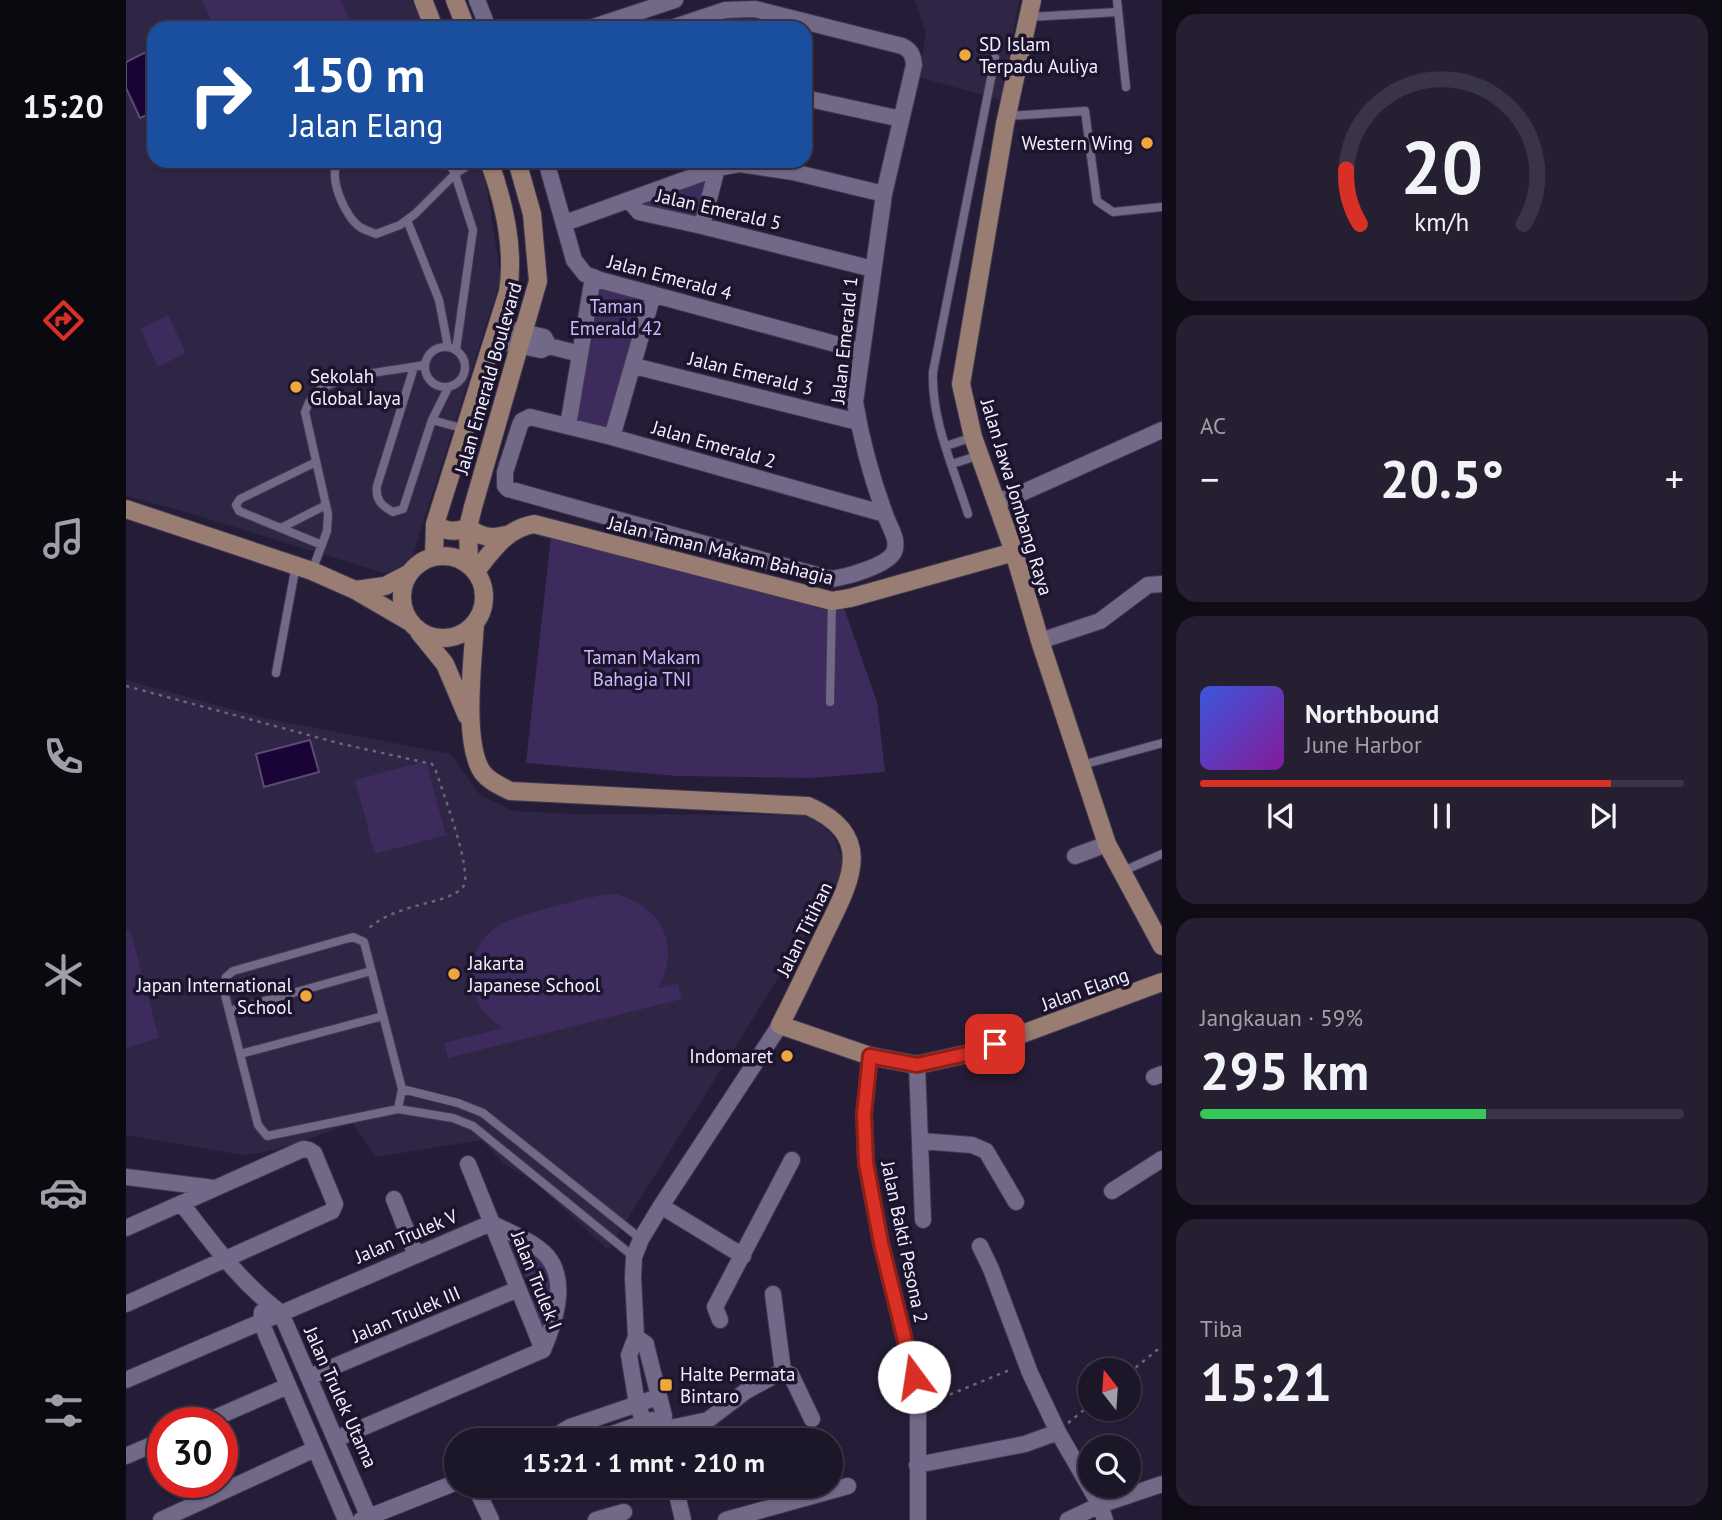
<!DOCTYPE html>
<html lang="id">
<head>
<meta charset="utf-8">
<style>
  :root { --surface:#1c1629; --page:#251f31; --text:#f1f3f6; --muted:#a09fa8; --line:#3a3546; --accent:#d93025 }
  body { margin:0; font-family:"PT Sans",sans-serif; background:var(--page); color:var(--text); height:100vh; display:flex; flex-direction:column; font-size:26px; white-space:nowrap }
  * { box-sizing:border-box; margin:0 }
  p { font-size:23px; color:var(--muted) }
  .icon { flex:none; width:38px; height:38px; fill:none; stroke:currentColor; stroke-width:2; stroke-linecap:round; stroke-linejoin:round }
  .map { position:relative; flex:1; overflow:hidden }
  .side { display:flex; flex-direction:column; gap:14px; padding:14px; background:#0f0c17; width:560px }
  .side>* { flex:none }
  .hud { position:absolute; left:21px; top:21px; width:665px; height:147px; border-radius:21px; box-shadow:0 2px 5px #0004,0 0 0 2px var(--line); background:#1a4fa0; color:#fff; overflow:hidden }
  .needle { width:46px; rotate:343deg }
  .buttons { position:absolute; left:952px; top:1358px; display:grid; gap:14px }
  .buttons a { display:grid; place-items:center; width:63px; height:63px; border-radius:50%; background:var(--surface); box-shadow:0 2px 5px #0004,0 0 0 2px var(--line); font-size:35px }
  .speed { position:absolute; left:21px; top:1407px; display:flex; gap:14px; font-size:35px; font-weight:700; text-align:center }
  .speed>* { display:grid; place-content:center; width:91px; height:91px; border-radius:50%; background:var(--surface); box-shadow:0 2px 5px #0004,0 0 0 2px var(--line); line-height:1 }
  .speed .limit { border:10px solid #d22; background:#fff; color:#111 }
  .pin { position:absolute; display:grid; place-items:center; width:60px; height:60px; color:#fff; margin:-30px; border-radius:14px; box-shadow:0 4px 10px #0006 }
  .me { position:absolute; width:77px; margin:-38px; rotate:346deg; stroke-linejoin:round; filter:drop-shadow(0 0 5px #0008) }
  .turn { display:flex; align-items:center; gap:24px; height:147px; padding:0 28px; font-size:32px }
  .turn .icon { width:91px; height:91px; stroke-width:2.5 }
  .turn b { display:block; font-size:49px; line-height:60px }
  .big { font-size:52px; font-weight:700; line-height:1.1 }
  .side .card { flex:1; display:flex; flex-direction:column; justify-content:center; gap:10px; min-width:0; padding:0 24px; border-radius:21px; background:var(--page) }
  .side .dial { align-items:center; gap:0 }
  .dial svg { height:182px; overflow:visible; fill:none; stroke:var(--line); stroke-width:7; stroke-linecap:round; text-anchor:middle }
  .dial text { fill:var(--text); stroke:none }
  .song { display:flex; align-items:center; gap:21px }
  .cover { width:84px; height:84px; border-radius:10px; background:linear-gradient(135deg,hsl(230 70% 55%),hsl(290 70% 35%)) }
  .played { height:7px; border-radius:4px; background:linear-gradient(90deg,var(--accent) 85%,var(--line) 85%) }
  .keys { display:flex; justify-content:space-around; direction:ltr }
  .heat { display:flex; justify-content:space-between; align-items:center; font-size:38px; direction:ltr }
  .charge { height:10px; border-radius:5px; background:linear-gradient(90deg,#34c759 59%,var(--line) 0) }
  .trip { position:absolute; left:318px; top:1428px; width:399px; height:70px; border-radius:35px; background:var(--surface); box-shadow:0 2px 5px #0004,0 0 0 2px var(--line); font-weight:700; line-height:70px; text-align:center }
  main { display:flex; flex:1; min-height:0 }
  .tabs { display:flex; flex-direction:column; width:126px; justify-content:space-around; align-items:center; background:#0b0910; color:var(--muted) }
  .tabs .icon { width:49px; height:49px }
  .tabs .selected { color:var(--accent) }
  .tabs b { font-size:32px; color:var(--text) }
  .map>svg:first-child { display:block }
</style>
</head>
<body>
<main>
<nav class="tabs">
<b>15:20</b>
<svg class="icon selected" aria-label="directions" viewBox="0 0 24 24"><path d="M12 3l9 9-9 9-9-9zM9 14v-3h6M13 9l2 2-2 2"/></svg>
<svg class="icon" aria-label="music" viewBox="0 0 24 24"><path d="M9 18V5l10-2v13"/><circle cx="6" cy="18" r="3"/><circle cx="16" cy="16" r="3"/></svg>
<svg class="icon" aria-label="phone" viewBox="0 0 24 24"><path d="M5 4h4l2 5-3 2q2 4 5 5l2-3 5 2v4C11 20 4 13 5 4z"/></svg>
<svg class="icon" aria-label="climate" viewBox="0 0 24 24"><path d="M12 3v18M4 7l16 10M4 17L20 7"/></svg>
<svg class="icon" aria-label="car" viewBox="0 0 24 24"><path d="M5 17H2v-5l4-1 3-4h7l3 4 3 1v5h-3M9 17h6M6 11h13"/><circle cx="7" cy="17" r="2"/><circle cx="17" cy="17" r="2"/></svg>
<svg class="icon" aria-label="filters" viewBox="0 0 24 24"><path d="M4 7h16M4 17h16"/><circle cx="9" cy="7" r="2"/><circle cx="15" cy="17" r="2"/></svg>
</nav>
<div class="map">
<svg width="1036" height="1520" viewBox="0 0 1036 1520">
  <rect width="100%" height="100%" fill="#251d37"/>
  <!-- built -->
  <path fill="#2f2545" d="M0 0H286L298 28H28V161H353L358 172 375 278 286 557 264 575 63 513 0 496Z
    M789 0H893L875 100 792 77 800 33Z
    M0 680 138 718 325 754 354 795 387 811 449 814 679 815 693 823 708 837 717 861 713 881 482 1250 408 1181 378 1164 356 1140 250 1157 226 1123 172 1143 139 1152 116 1155 0 1135Z"/>
  <!-- green -->
  <path fill="#3d2b5e" d="M76 0H215L227 28H89Z
    M591 168 576 226 513 212 507 200Z
    M467 277 527 294 486 437 442 426Z
    M42 315 60 353 32 367 14 329Z
    M425 537 718 608 751 702 759 772 684 778 552 776 400 763Z
    M300 761 320 835 249 854 229 780Z
    M490 894C537 908 555 944 532 988L552 984 556 999 322 1058 318 1043 377 1028C359 1016 348 1004 347 981 344 926 385 918 427 907 449 901 469 895 490 894Z
    M4 929 33 1038 0 1048V931Z
    M369 1224 421 1257 430 1310 417 1350 402 1281Z"/>
  <!-- water -->
  <path fill="#1a0437" stroke="#5b4b73" stroke-width="2" d="M20 52 28 69V112L14 118 0 88V62Z
    M184 740 193 772 138 787 130 754Z"/>
  <g fill="none" stroke-linecap="round" stroke-linejoin="round">
    <defs>
      <path id="lane" d="M991 0 1000 87
        M903 17 992 12
        M881 116 959 111 971 201 987 212 1036 207
        M212 161C202 178 219 217 234 227 238 230 246 232 250 234L274 225 289 214 329 174 349 161
        M322 161 329 174 347 230 330 350
        M281 220 313 300 322 347
        M299 367a20 20 0 1 1 40 0a20 20 0 1 1-40 0Z
        M288 367 251 486C249 500 256 506 267 512L277 509 306 420 322 388
        M306 420 339 429
        M820 446 847 437
        M190 462 114 499 110 505 113 511 196 545
        M826 464 854 455
        M842 514C828 469 805 420 807 372L869 58
        M155 528 200 505
        M186 571 201 531 202 514 179 412C182 405 183 399 190 393 207 375 272 370 299 365
        M150 673 170 565
        M704 702 706 601
        M956 765 1036 743
        M995 872 1036 854
        M103 1011 245 971
        M114 1054 257 1016
        M276 1089 332 1103 357 1113 515 1239
        M272 1109 276 1089 238 942 227 937 107 971 100 977 97 987 132 1125 141 1136 272 1109 327 1118 347 1126 508 1257"/>
      <path id="street" d="M351 0 362 28
        M464 28 549 0
        M545 28 599 10 629 9 776 46C785 50 787 55 788 65L758 194 729 402C735 438 747 482 760 517 764 528 773 540 768 552 761 566 720 577 705 579L382 489 379 486V472L394 425 396 421 404 417 486 437 759 514
        M679 98 775 119
        M420 161 448 260 459 274 474 280 735 351
        M507 200V205L513 212 576 226 747 269
        M439 223 591 168 614 164 667 172 758 194
        M576 226 591 168
        M371 326 418 337 423 346
        M367 340 415 350 423 346 454 354
        M508 366 732 422
        M442 426 467 277
        M486 437 527 294
        M870 501 889 496 1036 430
        M914 641 974 621 1022 585 1036 584
        M949 856 981 844
        M744 1056 738 1114 740 1163 755 1243 788 1377 792 1408V1520
        M791 1065 797 1220
        M1028 1077 1036 1074
        M795 1141 846 1145 860 1151 890 1202
        M342 1164 417 1350
        M0 1177 88 1188
        M986 1191 1036 1159
        M268 1199 290 1255
        M56 1204C86 1243 115 1283 155 1313L244 1520
        M535 1206 617 1256
        M0 1228 177 1149 183 1150 188 1153 209 1204 206 1211 0 1304
        M854 1246 865 1269 904 1373 932 1432
        M647 1294 657 1371
        M136 1312 135 1321 140 1334 220 1520
        M594 1320 589 1307 666 1160
        M510 1337 520 1344 521 1349 538 1416 535 1430 537 1438
        M183 1377 392 1289
        M0 1380 365 1223
        M77 1423 162 1386
        M535 1430 518 1422 511 1404 503 1355 510 1337 507 1278 508 1257 515 1239 535 1206 654 1025
        M535 1430 582 1420 620 1391 657 1371 665 1375 686 1419
        M210 1439 417 1350C428 1324 443 1282 421 1256 408 1241 382 1232 365 1223
        M423 1440 444 1427 532 1397
        M469 1440 526 1420
        M0 1456 37 1440
        M791 1465 899 1444 932 1432 974 1505 979 1520
        M349 1486 365 1520
        M549 1486 557 1520
        M35 1520 189 1449
        M235 1520 331 1482
        M470 1520 498 1512
        M600 1520 722 1486
        M942 1520 974 1505 1036 1484"/>
      <path id="secondary" d="M297 0 308 28
        M329 0 340 28
        M906 0 879 124 835 384 847 437 888 552 914 641 981 844 1036 946
        M0 509 186 571 229 590 284 622
        M309 524C320 532 330 533 342 527 354 537 365 539 380 535
        M276 597a41 41 0 1 1 82 0a41 41 0 1 1-82 0Z
        M308 557 309 524 382 292C389 248 378 202 363 161
        M343 565 342 527 347 507 412 281 406 214 391 161
        M350 571C367 550 380 529 408 524L706 601 724 598 888 552
        M229 590 259 586 282 574
        M349 623C347 659 336 745 357 773 364 782 375 786 384 791L682 806C753 837 722 885 697 937 683 966 669 996 654 1025L744 1056 791 1065 845 1053 1036 982
        M293 632 319 664 341 716"/>
    </defs>
    <!-- lane casing -->
    <use href="#lane" stroke="#41394f" stroke-width="10"/>
    <!-- street casing -->
    <use href="#street" stroke="#41394f" stroke-width="18"/>
    <!-- secondary casing -->
    <use href="#secondary" stroke="#41394f" stroke-width="20"/>
    <!-- path -->
    <path stroke="#6a647a" stroke-width="2.5" stroke-dasharray="3.5 5" stroke-linecap="butt" d="M0 686 216 744 306 764 309 768C315 788 348 873 337 887 328 897 309 901 297 904 276 910 256 915 240 931
      M1003 1373 1036 1346
      M808 1401 886 1369
      M942 1423 964 1405"/>
    <!-- lane -->
    <use href="#lane" stroke="#726989" stroke-width="8"/>
    <!-- street -->
    <use href="#street" stroke="#726989" stroke-width="16"/>
    <!-- secondary -->
    <use href="#secondary" stroke="#997d73" stroke-width="18"/>
  </g>
  <g fill="none" stroke-linecap="round" stroke-linejoin="round">
    <defs>
      <path id="route" d="M788 1377 755 1243 740 1163 738 1114 744 1056 791 1065 845 1053 869 1044"/>
    </defs>
    <!-- route casing -->
    <use href="#route" stroke="#8d1f18" stroke-width="18"/>
    <!-- route -->
    <use href="#route" stroke="#d93025" stroke-width="12"/>
  </g>
  <!-- markers -->
  <g fill="#eea83c" stroke="#1c142d" stroke-width="2.5">
    <circle cx="839" cy="55" r="7"/>
    <circle cx="1021" cy="143" r="7"/>
    <circle cx="170" cy="387" r="7"/>
    <circle cx="328" cy="974" r="7"/>
    <circle cx="180" cy="996" r="7"/>
    <circle cx="661" cy="1056" r="7"/>
    <rect x="533" y="1378" width="14" height="14" rx="3.5"/>
  </g>
  <g text-anchor="middle" stroke-width="7" stroke-linejoin="round" paint-order="stroke">
    <!-- poi labels -->
    <g font-size="19" fill="#f3f0fe" stroke="#1c142d" text-anchor="start">
      <text x="853" y="51">SD Islam<tspan x="853" dy="22">Terpadu Auliya</tspan></text>
      <text x="1007" y="150" text-anchor="end">Western Wing</text>
      <text x="184" y="383">Sekolah<tspan x="184" dy="22">Global Jaya</tspan></text>
      <text x="342" y="970">Jakarta<tspan x="342" dy="22">Japanese School</tspan></text>
      <text x="166" y="992" text-anchor="end">Japan International<tspan x="166" dy="22">School</tspan></text>
      <text x="647" y="1063" text-anchor="end">Indomaret</text>
      <text x="554" y="1381">Halte Permata<tspan x="554" dy="22">Bintaro</tspan></text>
    </g>
    <!-- street labels -->
    <g font-size="19" fill="#f3f0fe" stroke="#1c142d">
      <text transform="translate(593 209) rotate(13)" y="7">Jalan Emerald 5</text>
      <text transform="translate(544 277) rotate(15)" y="7">Jalan Emerald 4</text>
      <text transform="translate(718 340) rotate(-84)" y="7">Jalan Emerald 1</text>
      <text transform="translate(625 373) rotate(14)" y="7">Jalan Emerald 3</text>
      <text transform="translate(362 378) rotate(-74)" y="7">Jalan Emerald Boulevard</text>
      <text transform="translate(588 444) rotate(16)" y="7">Jalan Emerald 2</text>
      <text transform="translate(891 497) rotate(73)" y="7">Jalan Jawa Jombang Raya</text>
      <text transform="translate(595 550) rotate(14)" y="7">Jalan Taman Makam Bahagia</text>
      <text transform="translate(678 929) rotate(-64)" y="7">Jalan Titihan</text>
      <text transform="translate(959 989) rotate(-20)" y="7">Jalan Elang</text>
      <text transform="translate(280 1236) rotate(-23)" y="7">Jalan Trulek V</text>
      <text transform="translate(779 1242) rotate(78)" y="7">Jalan Bakti Pesona 2</text>
      <text transform="translate(411 1280) rotate(68)" y="7">Jalan Trulek I</text>
      <text transform="translate(280 1314) rotate(-23)" y="7">Jalan Trulek III</text>
      <text transform="translate(215 1397) rotate(66)" y="7">Jalan Trulek Utama</text>
    </g>
    <!-- park labels -->
    <g font-size="19" fill="#cdbafe" stroke="#1c142d">
      <text x="490" y="313">Taman<tspan x="490" dy="22">Emerald 42</tspan></text>
      <text x="516" y="664">Taman Makam<tspan x="516" dy="22">Bahagia TNI</tspan></text>
    </g>
  </g>
</svg>
<div class="buttons">
<a><svg class="needle" viewBox="-14 -14 28 28"><path d="M0-13l5 13h-10z" fill="#e53935"/><path d="M0 13l5-13h-10z" fill="#a09fa8"/></svg></a>
<a><svg class="icon" aria-label="search" viewBox="0 0 24 24"><circle cx="10" cy="10" r="6"/><path d="M15 15l6 6"/></svg></a>
</div>
<div class="speed"><div class="limit">30</div></div>
<div class="pin" style="left:869px;top:1044px;background:#d93025"><svg class="icon" aria-label="arrive" viewBox="0 0 24 24"><path d="M6 21V4h12l-3 4 3 4H6"/></svg></div>
<svg class="me" style="left:788px;top:1377px" viewBox="-20 -20 40 40"><circle r="19" fill="#fff"/><path d="M0-13L10 11 0 6-10 11z" fill="#d93025"/></svg>
<div class="trip">15:21 · 1 mnt · 210 m</div>
<div class="hud">
<div class="turn"><svg class="icon" aria-label="right" viewBox="0 0 24 24"><path d="M7 20v-9h11M14 6l5 5-5 5"/></svg><div><b>150 m</b>Jalan Elang</div></div>
</div>
</div>
<section class="side">
<div class="card dial"><svg viewBox="0 0 100 80">
<path d="M14 69A42 42 0 1 1 86 69"/>
<path d="M14 69A42 42 0 0 1 8 45" stroke="#d93025"/>
<text x="50" y="56" font-size="32" font-weight="700">20</text>
<text x="50" y="72" font-size="11">km/h</text>
</svg></div>
<div class="card"><p>AC</p>
<div class="heat"><a>−</a><b class="big">20.5°</b><a>+</a></div>
</div>
<div class="card">
<div class="song"><i class="cover"></i><div><b>Northbound</b><p>June Harbor</p></div></div>
<div class="played"></div>
<div class="keys"><svg class="icon" aria-label="previous" viewBox="0 0 24 24"><path d="M18 5L8 12l10 7zM5 5v14"/></svg><svg class="icon" aria-label="pause" viewBox="0 0 24 24"><path d="M8 5v14M16 5v14"/></svg><svg class="icon" aria-label="next" viewBox="0 0 24 24"><path d="M6 5l10 7-10 7zM19 5v14"/></svg></div>
</div>
<div class="card"><p>Jangkauan · 59%</p><b class="big">295 km</b><div class="charge"></div></div>
<div class="card"><p>Tiba</p><b class="big">15:21</b></div>
</section>
</main>
</body>
</html>
